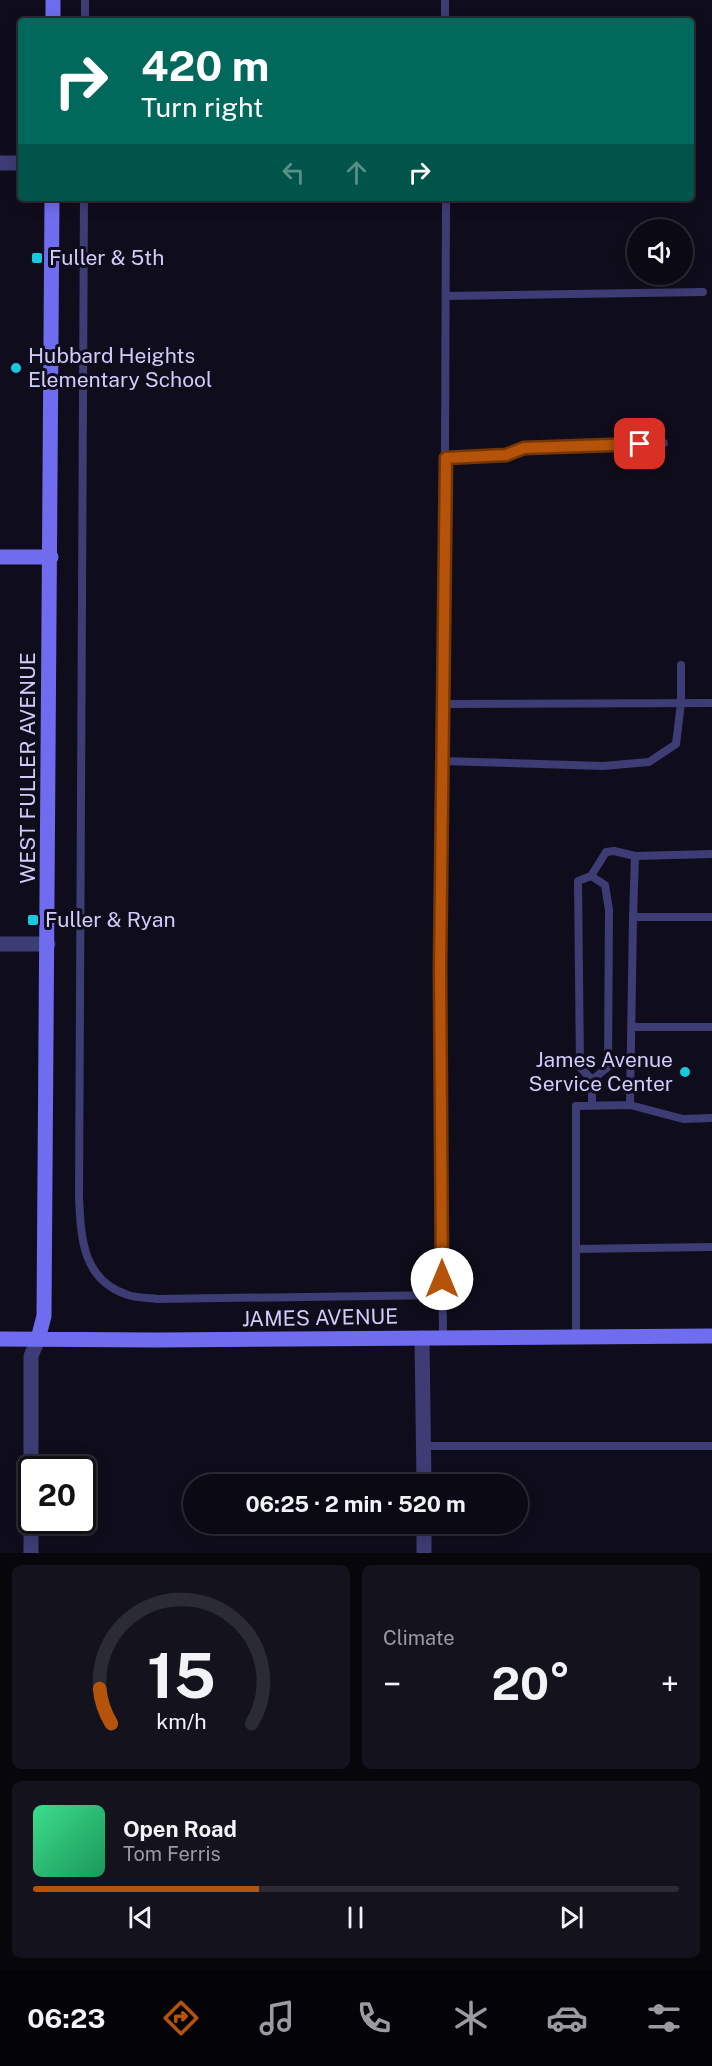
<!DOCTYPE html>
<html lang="en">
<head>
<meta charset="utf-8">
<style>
  :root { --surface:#0b0a14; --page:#14131d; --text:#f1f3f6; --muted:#9a9aa0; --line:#2b2b34; --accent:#b45309 }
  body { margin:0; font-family:"Public Sans",sans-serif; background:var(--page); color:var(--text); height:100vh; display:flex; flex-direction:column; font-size:22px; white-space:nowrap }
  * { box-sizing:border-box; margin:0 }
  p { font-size:20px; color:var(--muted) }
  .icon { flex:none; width:33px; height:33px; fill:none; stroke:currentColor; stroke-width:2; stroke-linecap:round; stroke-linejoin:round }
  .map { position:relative; height:1553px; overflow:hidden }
  .side { display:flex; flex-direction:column; gap:12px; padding:12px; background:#06060b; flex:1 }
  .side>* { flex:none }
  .top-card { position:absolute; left:18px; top:18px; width:676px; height:183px; border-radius:6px; box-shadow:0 3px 15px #0003,0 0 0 2px var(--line); background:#00695c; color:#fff; overflow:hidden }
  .controls { position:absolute; left:627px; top:219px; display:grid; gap:12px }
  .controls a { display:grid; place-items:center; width:66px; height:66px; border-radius:50%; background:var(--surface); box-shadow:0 3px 15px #0003,0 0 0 2px var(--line); font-size:30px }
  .speed { position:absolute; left:18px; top:1456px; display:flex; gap:12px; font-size:30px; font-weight:700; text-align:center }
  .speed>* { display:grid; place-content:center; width:78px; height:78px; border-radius:50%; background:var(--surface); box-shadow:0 3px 15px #0003,0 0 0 2px var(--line); line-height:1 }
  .speed .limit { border:3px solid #111; border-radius:9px; background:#fff; color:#111 }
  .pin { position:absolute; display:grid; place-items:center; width:51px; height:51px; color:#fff; margin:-26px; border-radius:12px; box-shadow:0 3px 9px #0006 }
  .me { position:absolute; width:66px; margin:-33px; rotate:0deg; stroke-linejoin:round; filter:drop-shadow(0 0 4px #0008) }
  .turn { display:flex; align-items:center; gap:21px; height:126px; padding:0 24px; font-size:27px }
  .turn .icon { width:78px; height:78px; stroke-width:2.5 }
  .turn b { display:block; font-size:42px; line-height:51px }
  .lanes { display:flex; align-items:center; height:57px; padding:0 24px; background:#0003; justify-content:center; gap:30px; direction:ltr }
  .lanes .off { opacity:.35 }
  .big { font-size:45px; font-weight:700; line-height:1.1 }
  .side .widget { flex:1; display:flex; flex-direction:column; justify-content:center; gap:9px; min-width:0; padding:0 21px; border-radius:9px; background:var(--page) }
  .side .dial { align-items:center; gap:0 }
  .dial svg { height:156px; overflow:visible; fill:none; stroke:var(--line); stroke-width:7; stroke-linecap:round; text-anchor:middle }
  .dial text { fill:var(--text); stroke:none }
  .song { display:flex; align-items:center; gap:18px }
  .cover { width:72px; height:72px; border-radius:9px; background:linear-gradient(135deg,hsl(150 70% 55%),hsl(150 70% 35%)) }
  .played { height:6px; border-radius:3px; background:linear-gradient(90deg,var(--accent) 35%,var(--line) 35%) }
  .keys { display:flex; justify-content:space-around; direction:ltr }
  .heat { display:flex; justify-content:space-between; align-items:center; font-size:33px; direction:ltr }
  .side .tiles { flex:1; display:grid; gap:12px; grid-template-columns:1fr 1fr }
  .widget:last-child { grid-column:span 2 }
  .trip { position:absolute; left:183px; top:1474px; width:345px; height:60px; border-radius:30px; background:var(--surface); box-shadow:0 3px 15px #0003,0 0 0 2px var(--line); font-weight:700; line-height:60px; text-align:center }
  .tab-bar { display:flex; height:96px; justify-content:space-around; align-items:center; background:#040408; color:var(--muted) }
  .tab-bar .icon { width:42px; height:42px }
  .tab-bar .selected { color:var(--accent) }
  .tab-bar b { font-size:27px; color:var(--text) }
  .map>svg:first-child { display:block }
</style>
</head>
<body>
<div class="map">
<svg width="712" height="1553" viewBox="0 0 712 1553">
  <rect width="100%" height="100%" fill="#0f0d1b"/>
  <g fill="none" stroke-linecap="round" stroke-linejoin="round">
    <!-- lane -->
    <path stroke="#3e3c75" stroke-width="8" d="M445 0V21
      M85 21V0
      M84 198 79 1197C81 1238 82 1280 128 1295 137 1298 148 1298 157 1299L443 1295
      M446 296 703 292
      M446 458 506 455 524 449 664 443
      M444 704 712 703
      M442 761 603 766 649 762 676 744 681 703V665
      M591 876 606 852 614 851 635 856
      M633 917 635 856 712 854
      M631 1027H712
      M592 1080 608 1067 609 910 605 885 591 876 578 881 580 1067 592 1080V1105
      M630 1105 683 1119 712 1118
      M576 1249 712 1247
      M443 1337 440 968 444 704 446 198
      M576 1337V1106L630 1105 633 917H712
      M423 1446H712"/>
    <!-- street -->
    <path stroke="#3e3c75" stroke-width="15" d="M0 163H21
      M0 944H48
      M422 1338 424 1485
      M424 1524V1553
      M31 1553V1356L38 1339"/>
    <!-- secondary -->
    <path stroke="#6f6cf0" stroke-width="15" d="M53 21V0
      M0 557H51
      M0 1339 157 1340 712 1336
      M38 1339 44 1316 52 198"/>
  </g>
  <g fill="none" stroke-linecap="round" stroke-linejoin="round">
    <defs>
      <path id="route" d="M442 1279 440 968 446 458 506 455 524 448 640 444"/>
    </defs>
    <!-- route casing -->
    <use href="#route" stroke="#753606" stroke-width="15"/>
    <!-- route -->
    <use href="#route" stroke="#b45309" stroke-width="10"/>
  </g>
  <!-- markers -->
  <g fill="#16c9dc" stroke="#0f0d1b" stroke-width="2">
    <rect x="31" y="252" width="12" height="12" rx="3"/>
    <circle cx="16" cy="368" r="6"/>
    <rect x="27" y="914" width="12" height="12" rx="3"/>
    <circle cx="685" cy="1072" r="6"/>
  </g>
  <g text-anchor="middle" stroke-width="6" stroke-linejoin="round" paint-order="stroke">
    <!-- poi labels -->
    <g font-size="21" fill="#d1ccfa" stroke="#0f0d1b" text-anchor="start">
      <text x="49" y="265">Fuller &amp; 5th</text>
      <text x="28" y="363">Hubbard Heights<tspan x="28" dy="24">Elementary School</tspan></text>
      <text x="45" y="927">Fuller &amp; Ryan</text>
      <text x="673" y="1067" text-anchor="end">James Avenue<tspan x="673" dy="24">Service Center</tspan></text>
    </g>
    <!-- street labels -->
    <g font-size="21" fill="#d1ccfa" stroke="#0f0d1b">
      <text transform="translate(28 768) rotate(-90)" y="7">WEST FULLER AVENUE</text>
      <text transform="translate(320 1318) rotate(-1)" y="7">JAMES AVENUE</text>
    </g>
  </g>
</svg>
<div class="controls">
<a><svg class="icon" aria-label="sound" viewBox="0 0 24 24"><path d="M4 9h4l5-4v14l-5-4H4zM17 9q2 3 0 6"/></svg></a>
</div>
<div class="speed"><div class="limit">20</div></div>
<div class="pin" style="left:640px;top:444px;background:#d93025"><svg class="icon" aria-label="arrive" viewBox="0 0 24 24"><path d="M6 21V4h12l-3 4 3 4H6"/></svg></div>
<svg class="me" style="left:442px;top:1279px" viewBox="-20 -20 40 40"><circle r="19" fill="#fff"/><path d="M0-13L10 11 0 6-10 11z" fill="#b45309"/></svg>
<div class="trip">06:25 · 2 min · 520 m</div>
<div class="top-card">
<div class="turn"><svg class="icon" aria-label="right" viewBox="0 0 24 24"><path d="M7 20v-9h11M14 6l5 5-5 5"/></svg><div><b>420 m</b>Turn right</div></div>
<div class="lanes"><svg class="icon off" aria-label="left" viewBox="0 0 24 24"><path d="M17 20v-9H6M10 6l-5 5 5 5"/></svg><svg class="icon off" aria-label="ahead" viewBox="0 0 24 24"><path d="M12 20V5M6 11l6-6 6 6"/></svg><svg class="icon" aria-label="right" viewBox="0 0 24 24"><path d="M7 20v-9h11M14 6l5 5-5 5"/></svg></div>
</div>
</div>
<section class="side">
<div class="tiles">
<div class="widget dial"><svg viewBox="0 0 100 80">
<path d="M14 69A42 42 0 1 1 86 69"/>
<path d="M14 69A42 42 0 0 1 8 51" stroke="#b45309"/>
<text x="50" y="56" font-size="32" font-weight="700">15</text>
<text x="50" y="72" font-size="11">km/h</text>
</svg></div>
<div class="widget"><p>Climate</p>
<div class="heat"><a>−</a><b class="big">20°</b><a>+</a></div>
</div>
<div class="widget">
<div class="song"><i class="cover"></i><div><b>Open Road</b><p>Tom Ferris</p></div></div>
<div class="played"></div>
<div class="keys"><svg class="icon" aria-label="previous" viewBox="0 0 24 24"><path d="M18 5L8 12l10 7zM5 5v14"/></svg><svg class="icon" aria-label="pause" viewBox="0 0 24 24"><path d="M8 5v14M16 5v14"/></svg><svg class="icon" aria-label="next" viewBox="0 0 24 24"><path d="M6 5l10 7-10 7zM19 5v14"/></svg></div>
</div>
</div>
</section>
<nav class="tab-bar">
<b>06:23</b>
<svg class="icon selected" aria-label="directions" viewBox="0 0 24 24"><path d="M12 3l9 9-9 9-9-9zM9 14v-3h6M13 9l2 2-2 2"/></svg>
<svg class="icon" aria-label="music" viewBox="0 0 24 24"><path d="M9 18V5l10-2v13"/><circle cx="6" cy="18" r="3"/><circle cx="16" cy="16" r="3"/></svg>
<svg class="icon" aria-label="phone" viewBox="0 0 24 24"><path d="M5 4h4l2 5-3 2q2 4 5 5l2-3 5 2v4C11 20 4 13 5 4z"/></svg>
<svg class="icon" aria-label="climate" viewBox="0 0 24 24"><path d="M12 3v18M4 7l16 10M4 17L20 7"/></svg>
<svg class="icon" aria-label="car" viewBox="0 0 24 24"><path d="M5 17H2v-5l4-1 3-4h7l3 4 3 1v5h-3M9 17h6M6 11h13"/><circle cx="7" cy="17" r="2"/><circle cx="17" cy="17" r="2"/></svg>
<svg class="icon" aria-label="filters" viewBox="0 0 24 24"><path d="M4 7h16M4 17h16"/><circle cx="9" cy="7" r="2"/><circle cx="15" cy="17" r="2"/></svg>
</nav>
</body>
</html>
